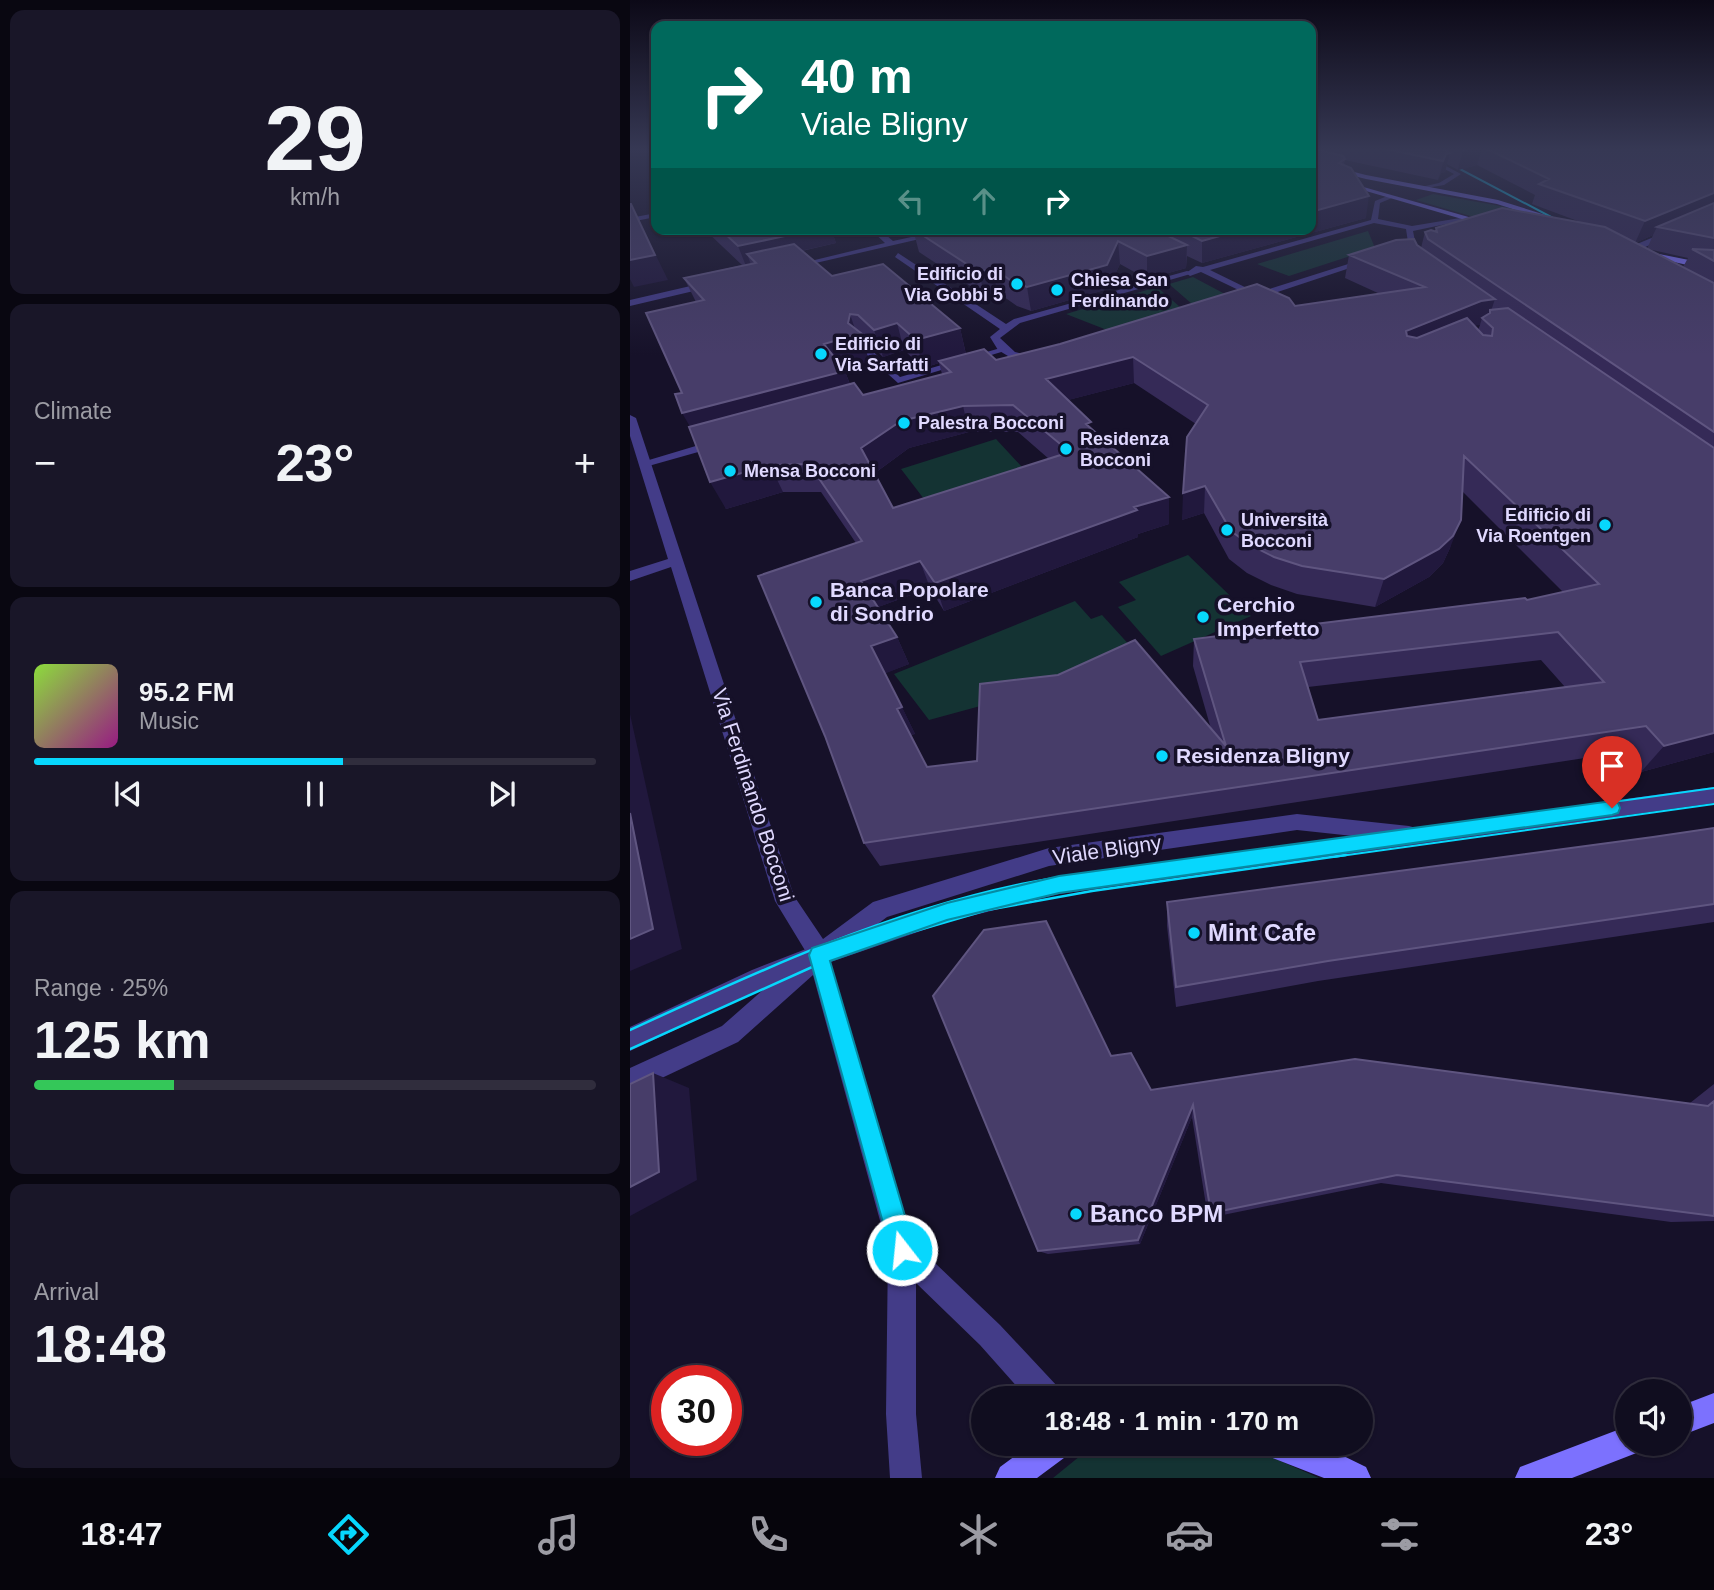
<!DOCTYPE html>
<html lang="en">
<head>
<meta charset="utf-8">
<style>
  :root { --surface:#100d1f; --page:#191628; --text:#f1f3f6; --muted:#9c9ca4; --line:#302d3d; --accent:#07d7fd }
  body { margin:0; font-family:Arial,sans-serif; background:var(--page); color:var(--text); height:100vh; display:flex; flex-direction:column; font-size:26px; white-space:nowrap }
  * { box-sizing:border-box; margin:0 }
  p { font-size:23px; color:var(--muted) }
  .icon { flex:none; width:38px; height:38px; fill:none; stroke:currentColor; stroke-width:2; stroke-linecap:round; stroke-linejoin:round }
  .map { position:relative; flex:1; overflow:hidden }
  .sheet { display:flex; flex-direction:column; gap:10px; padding:10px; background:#090711; width:630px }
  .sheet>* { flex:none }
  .guide { position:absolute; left:21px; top:21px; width:665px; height:214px; border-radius:14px; box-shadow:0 2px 5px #0004,0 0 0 2px var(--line); background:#00695c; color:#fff; overflow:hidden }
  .controls { position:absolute; left:985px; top:1379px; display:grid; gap:14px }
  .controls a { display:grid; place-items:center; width:77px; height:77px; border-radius:50%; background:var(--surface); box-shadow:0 2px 5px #0004,0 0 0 2px var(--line); font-size:35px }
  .speed { position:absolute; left:21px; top:1365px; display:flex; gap:14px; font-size:35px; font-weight:700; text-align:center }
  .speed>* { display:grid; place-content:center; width:91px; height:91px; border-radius:50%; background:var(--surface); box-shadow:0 2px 5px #0004,0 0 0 2px var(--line); line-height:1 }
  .speed .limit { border:10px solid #d22; background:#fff; color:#111 }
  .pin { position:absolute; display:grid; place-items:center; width:60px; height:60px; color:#fff; margin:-72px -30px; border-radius:50% 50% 50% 0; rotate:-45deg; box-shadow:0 0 7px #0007 }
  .pin .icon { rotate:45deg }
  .me { position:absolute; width:77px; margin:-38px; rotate:344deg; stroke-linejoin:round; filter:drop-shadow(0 0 5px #0008) }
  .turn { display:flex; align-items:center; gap:24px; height:147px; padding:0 35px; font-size:32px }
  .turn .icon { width:91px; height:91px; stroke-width:2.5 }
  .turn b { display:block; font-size:49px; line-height:60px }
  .lanes { display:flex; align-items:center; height:66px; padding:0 35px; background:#0003; justify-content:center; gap:35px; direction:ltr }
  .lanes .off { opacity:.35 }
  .big { font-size:52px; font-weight:700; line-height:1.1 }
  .sheet .card { flex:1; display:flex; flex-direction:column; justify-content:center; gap:10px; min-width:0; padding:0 24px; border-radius:14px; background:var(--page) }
  .sheet .dial { align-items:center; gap:0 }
  .dial b { font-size:91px; line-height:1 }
  .song { display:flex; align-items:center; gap:21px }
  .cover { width:84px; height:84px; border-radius:10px; background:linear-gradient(135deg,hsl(90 70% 55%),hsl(310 70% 35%)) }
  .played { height:7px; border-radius:4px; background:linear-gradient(90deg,var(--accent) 55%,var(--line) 55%) }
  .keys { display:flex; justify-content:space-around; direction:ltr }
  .heat { display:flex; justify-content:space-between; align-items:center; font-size:38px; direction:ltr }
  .charge { height:10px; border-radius:5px; background:linear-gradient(90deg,#34c759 25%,var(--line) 0) }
  .trip { position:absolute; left:341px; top:1386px; width:402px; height:70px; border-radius:35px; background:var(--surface); box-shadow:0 2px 5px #0004,0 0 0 2px var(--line); font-weight:700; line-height:70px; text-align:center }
  .tabs { display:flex; height:112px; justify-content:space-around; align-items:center; background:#06050c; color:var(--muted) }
  .tabs .icon { width:49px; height:49px }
  .tabs .selected { color:var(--accent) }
  .tabs b { font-size:32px; color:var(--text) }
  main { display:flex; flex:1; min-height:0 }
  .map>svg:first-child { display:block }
</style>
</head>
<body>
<main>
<section class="sheet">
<div class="card dial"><b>29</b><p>km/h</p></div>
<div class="card"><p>Climate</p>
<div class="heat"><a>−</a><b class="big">23°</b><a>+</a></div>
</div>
<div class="card">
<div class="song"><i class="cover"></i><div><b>95.2 FM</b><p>Music</p></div></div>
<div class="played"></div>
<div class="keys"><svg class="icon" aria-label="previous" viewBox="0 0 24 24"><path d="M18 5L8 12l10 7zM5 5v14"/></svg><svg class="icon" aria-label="pause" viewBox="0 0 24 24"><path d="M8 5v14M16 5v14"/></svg><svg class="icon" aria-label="next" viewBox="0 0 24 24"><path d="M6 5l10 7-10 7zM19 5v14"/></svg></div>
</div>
<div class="card"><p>Range · 25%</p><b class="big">125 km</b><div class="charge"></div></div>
<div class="card"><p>Arrival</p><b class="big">18:48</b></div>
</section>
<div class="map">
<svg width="1084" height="1478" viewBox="0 0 1084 1478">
  <rect width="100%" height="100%" fill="#161129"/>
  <!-- green -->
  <path fill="#143333" d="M803 194 887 209 861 222 786 200Z
    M738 231 745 248 659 276 627 264Z
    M563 277 595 294 562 304 539 284Z
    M527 287 550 307 477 330 436 314Z
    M366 439 392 467 294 499 271 469Z
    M558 555 621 616 531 656 488 607 506 600 489 582Z
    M445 601 461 619 472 615 503 649 387 696 299 720 264 674Z
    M519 1444H589L634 1454 689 1478H423L450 1456Z"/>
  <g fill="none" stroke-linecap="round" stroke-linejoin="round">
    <!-- service -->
    <path fill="#433c88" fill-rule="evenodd" d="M229 344H235L270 377 374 347 378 350 268 383 229 348Z"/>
    <!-- pedestrian -->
    <path fill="#433c88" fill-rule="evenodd" d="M268 253 376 324 384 319 557 271 564 273 390 323 370 338 385 352 410 358 411 360 406 363 378 356 368 350 360 337 370 329 265 257Z
      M89 439 95 443 93 445 15 467 9 463Z"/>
    <!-- minor -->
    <path fill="#433c88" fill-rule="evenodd" d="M775 148H782L831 174 814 185 791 189V187L809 183 824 174Z
      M760 195 762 198 750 203 748 219 782 226 836 217 840 219 783 231 789 262 785 264 781 262 776 229 744 223 580 270 627 293 734 259 741 261 620 301 616 298 619 295 571 272 560 276 556 273 566 266 573 267 741 220 745 201Z
      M1084 212V217L1013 248 1009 253 1002 251 1007 244Z
      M26 213V217L0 222V218Z
      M240 229H249L263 241 318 229H333L164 268 160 266 255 243Z
      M82 281 85 286 0 306V300Z
      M0 415 6 418 164 896 193 939 243 902 419 848 667 814 779 826 786 828 789 834 786 840 779 842 667 830 419 866 257 917 200 960 283 1242 370 1325 428 1387 432 1398H397L350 1345 286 1283V1414L292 1478H260L256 1414 258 1250 183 975 108 1042 0 1093V1068L92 1026 176 952 145 901 41 567 0 581V571L38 559 0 436Z"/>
    <!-- tertiary -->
    <path fill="#433c88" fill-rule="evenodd" d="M1084 787V803L429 894 317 922 189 966 136 987 0 1051V1027L122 970 189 944 317 902 429 876Z"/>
    <!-- secondary -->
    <path fill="#7c71fe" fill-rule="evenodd" d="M681 161 736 175 868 200 947 225 940 227 867 204 736 179 681 165Z
      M712 182H716L863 224 856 226 712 184Z
      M1004 249 1084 265V271L1004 253Z
      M1084 1393V1423L1050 1436V1406Z
      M998 1426V1444H1012L1009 1452 942 1478H885L890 1467Z
      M401 1444H443L438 1455 407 1478H365L370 1467Z
      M631 1444H689L736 1467 741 1478H694L635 1455Z"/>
    <!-- tram-far1 -->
    <path stroke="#07d7fd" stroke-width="2" d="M790 148 942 228
      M584 857 1084 788
      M703 857 1084 804"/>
    <!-- tram -->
    <path stroke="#07d7fd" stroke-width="2.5" d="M0 1030C128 971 258 911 397 883 462 870 530 865 597 855
      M0 1049 191 963 258 939 357 910 462 891 716 855"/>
  </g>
  <!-- wall -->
  <path fill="#352a57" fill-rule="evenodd" d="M681 148H1084V752L1011 772 994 752 250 866 234 843 226 543 191 492H153L96 509 60 426 52 393 66 302 54 278 112 265 74 229H201L206 243 172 251 202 276 330 328 336 354 366 360 665 306 750 294 715 278 719 255 787 245 791 248 795 232 806 231V228L953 223 902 204 905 195 847 165 828 170 817 164 815 172 811 173 808 180 715 160 714 165 736 218 572 263 557 256 556 268 517 279 490 264 478 289 401 311 387 306 367 292 354 295 289 252 283 229H681ZM1023 235 1017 249 1005 243ZM1018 249 1058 258 1053 267ZM844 325H850L848 330ZM233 342H237L253 357 274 350 293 368 309 363 312 374 233 395 220 384 214 369 239 361ZM504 383 566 424 552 520 574 513 599 559 617 573 641 585 667 594 745 607 799 577 813 563 820 548 832 491 933 592 897 600 564 639 563 666 581 729 297 767 280 735 285 734 255 673 279 664 267 637 248 607 300 588 314 611 508 537V534L539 524 438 400ZM339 432H388L419 459 263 508 245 473 279 448ZM911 660 935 687 688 720 678 687Z
    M1084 828V922L688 981 546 1007 537 926V902L1023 837Z
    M481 1056 521 1090 1060 1103 1084 1084V1221L1041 1222 751 1183 578 1218 562 1117 510 1244 418 1254 408 1251Z"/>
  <!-- shaded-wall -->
  <path fill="#21183d" d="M846 148H852L847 165 828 170 833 150Z
    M820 153 815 172 811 173 808 180 816 154Z
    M1084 193V210L1027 227 1023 235 1005 243 1015 221Z
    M739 196 736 218 572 263V241L615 229H681V212Z
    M12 227 38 280 4 287 0 279V260Z
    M149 229H201L206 243 161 253 126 263 117 254 123 270 118 271 108 246Z
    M488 241 490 264 478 289 401 311 397 287Z
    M557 245 556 268 517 279V256Z
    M363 268 367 292 354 295 349 272Z
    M865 299 857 323 860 313V310L856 321 852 318 850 325 843 326 770 357 776 331 851 301Z
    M220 314 227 335 231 333 239 361 204 372 194 344 218 323Z
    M267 323 274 350 253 357 244 330Z
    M330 328 336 355 309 361V363L293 368 286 340Z
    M503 357 504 383 419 405 416 379Z
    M215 371 225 399 69 442 52 413Z
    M333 406 339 432 279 448 242 475 231 448 271 421Z
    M140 465 153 492 96 509 80 482Z
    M575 486 574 513 552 520 553 493Z
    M539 497V524L508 534V537L314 611 305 583 504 507Z
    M831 520 820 548 813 563 799 577 745 607 754 579Z
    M290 561 300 588 243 609 231 581Z
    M267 637 279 664 254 674 241 646Z
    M272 707 285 734 280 735 267 709Z
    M0 714 52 949 0 971Z
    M1084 733V752L1011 772 1034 746Z
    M23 1073 59 1088 67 1180 0 1216V1187Z
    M563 1105 562 1117 510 1244 508 1240Z"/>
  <!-- building -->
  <path fill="#473d69" stroke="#5f5580" stroke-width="2" fill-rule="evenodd" d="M681 148 713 156 715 159 709 163 721 168 739 196 681 212Z
    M751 148H810L820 153 816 154 813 161Z
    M828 148H846L833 150Z
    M855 148H1084V193L1015 221 909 184 919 179Z
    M1084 203V238L1027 227Z
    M0 204H1L25 255 0 260Z
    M872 208 975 227 1084 283V432L798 239 795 232 801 230 807 232 806 228Z
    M90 229H149L147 230 155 236 108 246Z
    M283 229H524L557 245 517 256 488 241 477 265 397 287 383 282 363 268 349 272Z
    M548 229H615L572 241Z
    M784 239 787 245 865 299 851 301 776 331 777 336 787 338 837 318 853 335 862 336 863 328 852 318 860 313V310L878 308 1084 448V733L1034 746 1016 726 234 843 195 736 128 576 232 541 179 464 140 465 80 482 59 427 224 383 233 395 321 372 309 361 354 349 366 360 430 344 627 284 659 298 665 306 795 287 719 255 766 240ZM503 357 578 405 557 437 553 493 575 486 601 531 620 545 644 557 672 566 754 579 809 549 823 536 831 520 834 456 969 584 897 600 895 598 564 639 596 746 505 640 428 675 350 684 347 761 297 767 267 709 272 707 241 646 267 637 231 581 290 561 305 583 507 510 504 507 539 497 456 424 461 422 416 379ZM383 405 440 452 263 508 231 448 271 421 333 406ZM928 632 974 682 688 720 670 662Z
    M164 244 202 276 253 264 330 328 286 340 267 323 244 330 228 315 220 314 218 323 231 333 194 344 215 371 52 413 45 394 52 393 16 313 74 300 54 278 126 263 117 254Z
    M1062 249 1084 250V261Z
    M0 813 23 929 0 939Z
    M1084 828V904L698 961 546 987 537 902 1023 837Z
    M416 921 481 1056 501 1053 521 1090 725 1059 1078 1106 1084 1101V1216L767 1175 581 1213 563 1105 508 1240 408 1251 303 996 354 930Z
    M23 1073 29 1172 0 1187V1084Z"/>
  <!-- sky -->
  <linearGradient id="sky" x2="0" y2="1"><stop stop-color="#0c0917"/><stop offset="0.42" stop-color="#363854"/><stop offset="1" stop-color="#363854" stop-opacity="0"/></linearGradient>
  <rect width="1084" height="355" fill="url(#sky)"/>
  <!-- route -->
  <path fill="#07d7fd" stroke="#058ca4" stroke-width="2" d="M982 801 988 803 990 808 988 813 982 815 429 893 317 920 200 961 285 1250 281 1259 272 1262 263 1259 179 955 182 948 317 903 429 876Z"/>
  <!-- markers -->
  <g fill="#07d7fd" stroke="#161129" stroke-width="2.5">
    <circle cx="387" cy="284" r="7"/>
    <circle cx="427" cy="290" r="7"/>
    <circle cx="191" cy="354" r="7"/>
    <circle cx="274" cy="423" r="7"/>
    <circle cx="436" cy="449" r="7"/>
    <circle cx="100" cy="471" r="7"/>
    <circle cx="975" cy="525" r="7"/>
    <circle cx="597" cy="530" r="7"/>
    <circle cx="186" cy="602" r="7"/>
    <circle cx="573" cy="617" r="7"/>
    <circle cx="532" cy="756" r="7"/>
    <circle cx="564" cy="933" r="7"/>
    <circle cx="446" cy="1214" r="7"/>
  </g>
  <g text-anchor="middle" stroke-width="7" stroke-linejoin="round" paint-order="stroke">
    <!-- far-poi labels -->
    <g font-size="18" font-weight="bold" fill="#e0d9ff" stroke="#161129" text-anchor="start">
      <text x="373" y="280" text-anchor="end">Edificio di<tspan x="373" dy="21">Via Gobbi 5</tspan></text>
      <text x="441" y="286">Chiesa San<tspan x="441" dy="21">Ferdinando</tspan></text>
      <text x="205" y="350">Edificio di<tspan x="205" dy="21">Via Sarfatti</tspan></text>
      <text x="288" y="429">Palestra Bocconi</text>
      <text x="450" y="445">Residenza<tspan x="450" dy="21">Bocconi</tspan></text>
      <text x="114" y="477">Mensa Bocconi</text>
      <text x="961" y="521" text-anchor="end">Edificio di<tspan x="961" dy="21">Via Roentgen</tspan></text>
      <text x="611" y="526">Università<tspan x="611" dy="21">Bocconi</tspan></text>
    </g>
    <!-- poi labels -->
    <g font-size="21" font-weight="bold" fill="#e0d9ff" stroke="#161129" text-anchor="start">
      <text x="200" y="597">Banca Popolare<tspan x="200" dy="24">di Sondrio</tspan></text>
      <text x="587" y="612">Cerchio<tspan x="587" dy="24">Imperfetto</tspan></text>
      <text x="546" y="763">Residenza Bligny</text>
    </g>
    <!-- street labels -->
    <g font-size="21" fill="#e0d9ff" stroke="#161129">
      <text transform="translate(123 795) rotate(72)" y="7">Via Ferdinando Bocconi</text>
      <text transform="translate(477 850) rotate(-8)" y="7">Viale Bligny</text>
    </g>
    <!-- near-poi labels -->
    <g font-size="24" font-weight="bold" fill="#e0d9ff" stroke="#161129" text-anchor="start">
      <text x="578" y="941">Mint Cafe</text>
      <text x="460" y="1222">Banco BPM</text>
    </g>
  </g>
</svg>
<div class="controls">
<a><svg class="icon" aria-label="sound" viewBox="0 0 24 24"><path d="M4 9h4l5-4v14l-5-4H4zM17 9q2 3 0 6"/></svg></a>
</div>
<div class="speed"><div class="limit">30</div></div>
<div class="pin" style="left:982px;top:808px;background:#d93025"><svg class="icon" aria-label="arrive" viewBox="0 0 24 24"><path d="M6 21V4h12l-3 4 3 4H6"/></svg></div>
<svg class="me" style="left:272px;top:1250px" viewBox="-20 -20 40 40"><circle r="17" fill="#07d7fd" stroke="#fff" stroke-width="3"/><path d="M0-11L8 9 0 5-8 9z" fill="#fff"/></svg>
<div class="trip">18:48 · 1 min · 170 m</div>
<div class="guide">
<div class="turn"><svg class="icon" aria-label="right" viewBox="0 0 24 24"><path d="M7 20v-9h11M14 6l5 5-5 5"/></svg><div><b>40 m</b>Viale Bligny</div></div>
<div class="lanes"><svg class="icon off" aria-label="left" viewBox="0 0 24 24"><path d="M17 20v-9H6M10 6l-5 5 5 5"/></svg><svg class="icon off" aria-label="ahead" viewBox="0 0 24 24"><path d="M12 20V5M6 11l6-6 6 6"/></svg><svg class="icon" aria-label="right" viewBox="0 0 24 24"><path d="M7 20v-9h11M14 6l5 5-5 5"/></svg></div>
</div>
</div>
</main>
<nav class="tabs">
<b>18:47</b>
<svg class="icon selected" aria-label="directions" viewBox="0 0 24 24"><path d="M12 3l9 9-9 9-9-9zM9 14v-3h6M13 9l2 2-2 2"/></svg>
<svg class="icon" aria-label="music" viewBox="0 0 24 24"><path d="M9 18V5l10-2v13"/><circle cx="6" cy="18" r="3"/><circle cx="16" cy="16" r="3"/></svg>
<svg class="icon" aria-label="phone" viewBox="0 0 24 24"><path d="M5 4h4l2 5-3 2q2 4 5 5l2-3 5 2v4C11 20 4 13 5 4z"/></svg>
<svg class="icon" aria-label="climate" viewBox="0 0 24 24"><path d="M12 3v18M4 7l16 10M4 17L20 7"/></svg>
<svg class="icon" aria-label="car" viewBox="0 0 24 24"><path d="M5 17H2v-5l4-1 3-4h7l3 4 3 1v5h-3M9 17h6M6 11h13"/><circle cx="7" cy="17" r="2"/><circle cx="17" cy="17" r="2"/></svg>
<svg class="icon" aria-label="filters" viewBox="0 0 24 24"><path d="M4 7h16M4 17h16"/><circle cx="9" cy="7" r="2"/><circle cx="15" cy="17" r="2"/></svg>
<b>23°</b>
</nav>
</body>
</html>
